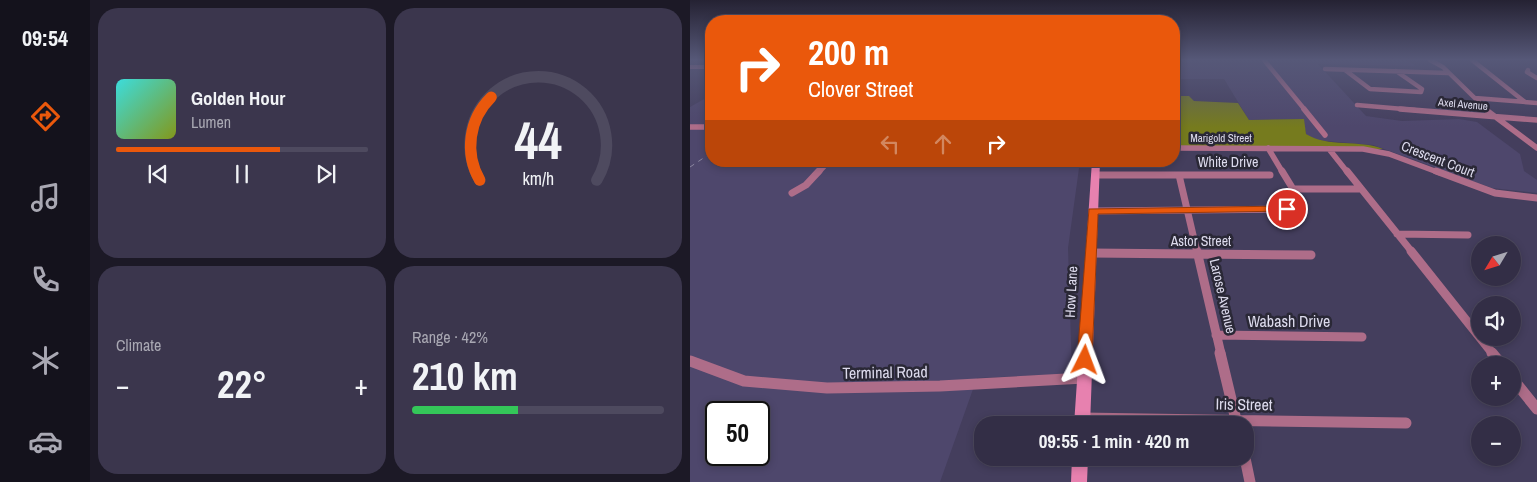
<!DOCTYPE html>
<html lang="en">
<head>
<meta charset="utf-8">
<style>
  :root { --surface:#332e46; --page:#3b364d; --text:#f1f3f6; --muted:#a9a8b3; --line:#4e4a5f; --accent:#ea580c }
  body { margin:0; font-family:"Archivo Narrow",sans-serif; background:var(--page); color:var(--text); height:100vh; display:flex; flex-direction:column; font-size:19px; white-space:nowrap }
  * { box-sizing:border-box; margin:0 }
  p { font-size:16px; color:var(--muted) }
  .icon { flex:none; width:28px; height:28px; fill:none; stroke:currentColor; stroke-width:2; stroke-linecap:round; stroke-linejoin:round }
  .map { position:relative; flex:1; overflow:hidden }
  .panel { display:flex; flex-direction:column; gap:8px; padding:8px; background:#1c1926; width:600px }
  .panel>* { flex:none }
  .top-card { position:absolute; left:15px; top:15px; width:475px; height:152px; border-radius:20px; box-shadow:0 2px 8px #0003,0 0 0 1px var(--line); background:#ea580c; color:#fff; overflow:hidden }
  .needle { width:32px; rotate:232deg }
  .buttons { position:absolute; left:781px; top:236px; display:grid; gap:10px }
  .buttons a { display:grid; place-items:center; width:50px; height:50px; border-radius:50%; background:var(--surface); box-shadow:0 2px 8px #0003,0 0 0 1px var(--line); font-size:25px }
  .speed { position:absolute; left:15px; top:401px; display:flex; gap:10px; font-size:25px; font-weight:700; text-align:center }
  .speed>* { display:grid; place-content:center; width:65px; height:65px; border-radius:50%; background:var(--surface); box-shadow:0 2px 8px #0003,0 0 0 1px var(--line); line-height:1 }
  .speed .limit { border:2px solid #111; border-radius:8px; background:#fff; color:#111 }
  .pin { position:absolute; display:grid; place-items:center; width:42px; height:42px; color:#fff; margin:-21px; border:2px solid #fff; border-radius:50%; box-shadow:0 1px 5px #0007 }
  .me { position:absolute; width:55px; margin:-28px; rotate:3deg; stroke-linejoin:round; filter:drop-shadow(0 0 4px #0008) }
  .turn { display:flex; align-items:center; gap:18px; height:105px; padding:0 20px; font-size:22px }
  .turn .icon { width:65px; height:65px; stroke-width:2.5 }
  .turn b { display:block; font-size:35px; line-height:42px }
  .lanes { display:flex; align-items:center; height:48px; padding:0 20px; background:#0003; justify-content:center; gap:25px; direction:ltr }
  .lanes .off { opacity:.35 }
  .big { font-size:38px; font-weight:700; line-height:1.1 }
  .panel .tile { flex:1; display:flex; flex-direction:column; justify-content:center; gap:8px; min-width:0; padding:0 18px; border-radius:20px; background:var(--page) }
  .panel .dial { align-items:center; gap:0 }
  .dial svg { height:130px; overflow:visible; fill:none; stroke:var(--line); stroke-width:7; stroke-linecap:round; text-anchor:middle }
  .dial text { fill:var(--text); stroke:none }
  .song { display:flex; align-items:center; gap:15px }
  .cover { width:60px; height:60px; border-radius:8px; background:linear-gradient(135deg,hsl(180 70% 55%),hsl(70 70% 35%)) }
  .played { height:5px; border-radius:2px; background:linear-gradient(90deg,var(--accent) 65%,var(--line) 65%) }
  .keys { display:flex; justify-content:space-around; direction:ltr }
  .heat { display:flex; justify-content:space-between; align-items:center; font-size:28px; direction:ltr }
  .charge { height:8px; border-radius:4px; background:linear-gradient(90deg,#34c759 42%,var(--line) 0) }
  .panel .tiles { flex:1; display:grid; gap:8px; grid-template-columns:repeat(2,1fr) }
  .trip { position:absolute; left:284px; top:416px; width:280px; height:50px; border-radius:20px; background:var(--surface); box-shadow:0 2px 8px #0003,0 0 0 1px var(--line); font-weight:700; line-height:50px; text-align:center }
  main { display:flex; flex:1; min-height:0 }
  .tab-bar { display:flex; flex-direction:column; width:90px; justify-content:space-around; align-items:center; background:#14121c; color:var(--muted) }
  .tab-bar .icon { width:35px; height:35px }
  .tab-bar .selected { color:var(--accent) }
  .tab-bar b { font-size:22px; color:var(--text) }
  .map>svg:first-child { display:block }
</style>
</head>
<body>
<main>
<nav class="tab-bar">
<b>09:54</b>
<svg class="icon selected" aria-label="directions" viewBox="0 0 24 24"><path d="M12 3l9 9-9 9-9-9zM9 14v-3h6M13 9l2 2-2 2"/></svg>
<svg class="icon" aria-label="music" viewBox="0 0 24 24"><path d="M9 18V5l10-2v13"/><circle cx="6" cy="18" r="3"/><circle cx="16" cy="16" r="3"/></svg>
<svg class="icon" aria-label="phone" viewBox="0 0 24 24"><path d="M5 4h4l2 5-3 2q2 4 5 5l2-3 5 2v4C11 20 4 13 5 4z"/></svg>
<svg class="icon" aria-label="climate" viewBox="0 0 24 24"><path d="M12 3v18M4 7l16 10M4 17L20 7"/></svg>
<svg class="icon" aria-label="car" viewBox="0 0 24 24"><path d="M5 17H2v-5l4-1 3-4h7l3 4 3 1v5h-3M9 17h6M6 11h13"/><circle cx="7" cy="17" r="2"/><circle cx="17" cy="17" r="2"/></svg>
</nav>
<section class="panel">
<div class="tiles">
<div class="tile">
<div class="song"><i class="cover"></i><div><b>Golden Hour</b><p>Lumen</p></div></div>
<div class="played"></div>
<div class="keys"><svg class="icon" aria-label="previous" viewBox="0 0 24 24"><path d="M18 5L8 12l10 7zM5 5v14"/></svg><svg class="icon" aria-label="pause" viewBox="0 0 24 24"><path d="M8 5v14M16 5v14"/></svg><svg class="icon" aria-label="next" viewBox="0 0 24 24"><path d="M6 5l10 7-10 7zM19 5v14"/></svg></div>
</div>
<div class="tile dial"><svg viewBox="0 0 100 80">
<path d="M14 69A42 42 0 1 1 86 69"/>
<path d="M14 69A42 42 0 0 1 21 18" stroke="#ea580c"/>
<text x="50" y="56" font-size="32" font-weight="700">44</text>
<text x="50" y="72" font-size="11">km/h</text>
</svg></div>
<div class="tile"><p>Climate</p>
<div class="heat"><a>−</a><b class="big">22°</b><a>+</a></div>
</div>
<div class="tile"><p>Range · 42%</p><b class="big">210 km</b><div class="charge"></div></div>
</div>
</section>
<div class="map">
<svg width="847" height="482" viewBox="0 0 847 482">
  <rect width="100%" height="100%" fill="#443e5d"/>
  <!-- built -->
  <path fill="#4e476c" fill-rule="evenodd" d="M484 60H717L726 66 628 64 676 116 712 121 769 119 787 122 830 154 834 171 847 180V193L802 188 683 145 624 140 616 134 613 119 559 120 534 79H484Z
    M21 95V161H390L378 248 382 374 287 378 250 482H0V107ZM26 412H69V455H26Z"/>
  <!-- forest -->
  <path fill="#767b1e" d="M484 96H499L504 101 548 103 559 120 614 119 616 134C638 148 669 139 693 149L484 147 487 135H484Z"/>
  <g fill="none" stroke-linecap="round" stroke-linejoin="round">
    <!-- minor-far4 -->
    <path stroke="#ae6d89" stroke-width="4.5" d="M574 60 615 110
      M740 60 753 67 797 110
      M782 60 835 102
      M635 69 758 73
      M655 70 680 89 731 92 732 89 706 71
      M838 70 837 72 847 78
      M785 98 847 103
      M667 105 725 110"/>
    <!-- minor-far3 -->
    <path stroke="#ae6d89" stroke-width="5.5" d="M614 109 635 135
      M710 109 847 120
      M795 109 847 148
      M0 127H21
      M484 148 673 149 699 154 750 173
      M578 148 593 173
      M639 149 658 173
      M128 173 139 161"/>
    <!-- minor-far2 -->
    <path stroke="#ae6d89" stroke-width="7" d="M592 171 603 189H671
      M657 171 722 252
      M746 171 805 193 847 198
      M405 175H580
      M489 175 507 252
      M102 193 116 185 129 171
      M403 211 597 209
      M707 234 778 235"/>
    <!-- minor-far1 -->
    <path stroke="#ae6d89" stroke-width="9" d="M507 251 531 354
      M721 251 803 354
      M401 253 621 255
      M526 335 672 337"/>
    <!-- minor -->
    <path stroke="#ae6d89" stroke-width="11" d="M530 353 547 424
      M802 353 812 365
      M0 361 54 381 137 388 250 386 394 378
      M822 378 847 409
      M392 418 716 423
      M555 458 560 482"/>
    <!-- tertiary -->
    <path fill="#ae6d89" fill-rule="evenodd" d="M0 65H21V69H0Z"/>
    <!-- secondary -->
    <path fill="#e781af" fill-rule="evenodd" d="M402 161H410L400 425H384Z
      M382 458H398L397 482H381Z"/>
    <!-- rail -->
    <path stroke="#8b87a0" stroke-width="1" stroke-dasharray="5 5" stroke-linecap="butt" d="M0 167 21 153"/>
  </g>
  <!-- sky -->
  <linearGradient id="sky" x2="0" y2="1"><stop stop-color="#252233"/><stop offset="0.47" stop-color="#565878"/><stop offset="1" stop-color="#565878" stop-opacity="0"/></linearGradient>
  <rect width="847" height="127" fill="url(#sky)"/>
  <!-- route -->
  <path fill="#ea580c" stroke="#983908" d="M597 206 601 207 602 209 601 211 408 214 402 360 400 364 395 366 390 364 387 360 399 209Z"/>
  <g text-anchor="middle" stroke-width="5" stroke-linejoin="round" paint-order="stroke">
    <!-- far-street labels -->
    <g font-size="11" fill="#dddbed" stroke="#2a2836">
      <text transform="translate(773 104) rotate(5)" y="4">Axel Avenue</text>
      <text x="531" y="142">Marigold Street</text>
    </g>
    <!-- street labels -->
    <g font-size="14" fill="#dddbed" stroke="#2a2836">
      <text transform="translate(748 159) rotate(21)" y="5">Crescent Court</text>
      <text x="538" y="167">White Drive</text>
      <text x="511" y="246">Astor Street</text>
      <text transform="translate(381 292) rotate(-87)" y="5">How Lane</text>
      <text transform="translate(533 296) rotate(77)" y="5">Larose Avenue</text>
    </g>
    <!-- near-street labels -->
    <g font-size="16" fill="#dddbed" stroke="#2a2836">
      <text x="599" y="327">Wabash Drive</text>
      <text transform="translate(195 372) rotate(-1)" y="6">Terminal Road</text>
      <text transform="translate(554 404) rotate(1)" y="6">Iris Street</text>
    </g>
  </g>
</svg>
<div class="buttons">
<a><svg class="needle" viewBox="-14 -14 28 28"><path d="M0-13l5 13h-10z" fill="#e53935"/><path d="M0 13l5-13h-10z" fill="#a9a8b3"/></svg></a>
<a><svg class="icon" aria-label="sound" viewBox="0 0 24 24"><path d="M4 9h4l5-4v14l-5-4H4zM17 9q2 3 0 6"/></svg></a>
<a>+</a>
<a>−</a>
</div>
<div class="speed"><div class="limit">50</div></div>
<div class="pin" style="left:597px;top:209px;background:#d93025"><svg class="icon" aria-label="arrive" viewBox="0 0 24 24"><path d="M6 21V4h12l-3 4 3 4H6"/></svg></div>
<svg class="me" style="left:395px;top:360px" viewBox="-20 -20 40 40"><path d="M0-17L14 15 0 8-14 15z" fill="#ea580c" stroke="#fff" stroke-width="4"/></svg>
<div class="trip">09:55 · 1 min · 420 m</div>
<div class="top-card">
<div class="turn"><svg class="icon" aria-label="right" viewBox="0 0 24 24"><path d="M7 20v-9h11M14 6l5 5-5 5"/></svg><div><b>200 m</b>Clover Street</div></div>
<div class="lanes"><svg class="icon off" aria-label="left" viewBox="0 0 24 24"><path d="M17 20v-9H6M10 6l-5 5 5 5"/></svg><svg class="icon off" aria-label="ahead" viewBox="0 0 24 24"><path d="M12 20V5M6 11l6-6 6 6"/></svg><svg class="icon" aria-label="right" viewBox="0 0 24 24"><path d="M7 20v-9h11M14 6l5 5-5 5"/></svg></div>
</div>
</div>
</main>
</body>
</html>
